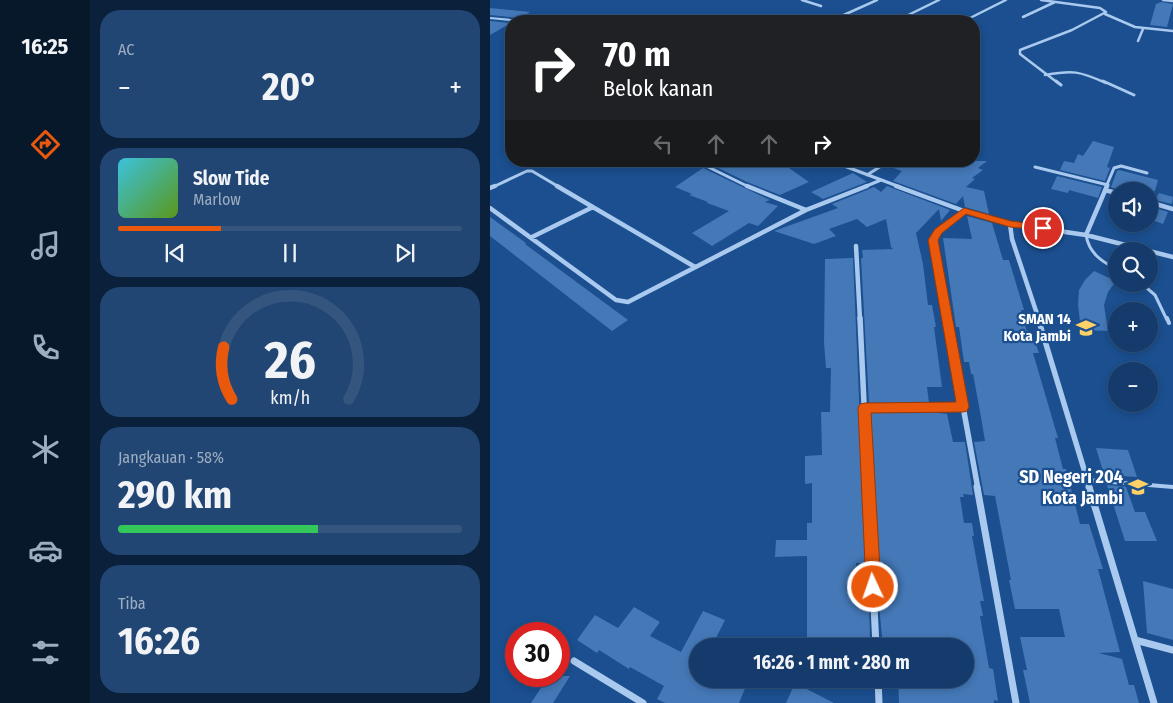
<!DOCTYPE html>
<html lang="id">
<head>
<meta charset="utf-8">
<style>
  :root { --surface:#143b6b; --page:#214673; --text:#f1f3f6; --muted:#9dadc1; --line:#33557e; --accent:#ea580c }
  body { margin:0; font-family:"Fira Sans Condensed",sans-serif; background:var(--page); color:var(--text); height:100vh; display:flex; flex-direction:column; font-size:19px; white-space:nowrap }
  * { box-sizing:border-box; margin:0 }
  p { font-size:16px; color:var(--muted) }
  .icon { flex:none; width:28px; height:28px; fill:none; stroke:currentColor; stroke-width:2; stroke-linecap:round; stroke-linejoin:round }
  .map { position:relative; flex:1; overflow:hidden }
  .drawer { display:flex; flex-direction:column; gap:10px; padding:10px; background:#0b203b; width:400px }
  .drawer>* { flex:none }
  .top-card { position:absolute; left:15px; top:15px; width:475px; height:152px; border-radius:20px; box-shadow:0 2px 8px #0003,0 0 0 1px var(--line); background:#202124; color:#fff; overflow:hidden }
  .tools { position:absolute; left:618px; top:182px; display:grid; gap:10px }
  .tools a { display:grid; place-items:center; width:50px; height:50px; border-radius:50%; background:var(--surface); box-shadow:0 2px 8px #0003,0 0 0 1px var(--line); font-size:25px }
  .speed { position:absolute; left:15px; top:622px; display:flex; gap:10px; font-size:25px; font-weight:700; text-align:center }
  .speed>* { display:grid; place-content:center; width:65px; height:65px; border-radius:50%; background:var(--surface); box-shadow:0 2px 8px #0003,0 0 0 1px var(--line); line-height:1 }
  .speed .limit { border:8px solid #d22; background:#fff; color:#111 }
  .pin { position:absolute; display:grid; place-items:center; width:42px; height:42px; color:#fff; margin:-21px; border:2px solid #fff; border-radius:50%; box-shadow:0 1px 5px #0007 }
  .me { position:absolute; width:55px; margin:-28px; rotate:357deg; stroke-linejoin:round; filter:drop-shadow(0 0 4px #0008) }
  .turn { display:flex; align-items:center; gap:18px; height:105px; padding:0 15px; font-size:22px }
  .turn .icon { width:65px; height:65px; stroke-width:2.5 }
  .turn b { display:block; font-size:35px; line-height:42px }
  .lanes { display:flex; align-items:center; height:48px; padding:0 15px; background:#0003; justify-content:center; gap:25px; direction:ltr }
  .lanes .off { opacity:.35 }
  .big { font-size:38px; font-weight:700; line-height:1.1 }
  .drawer .tile { flex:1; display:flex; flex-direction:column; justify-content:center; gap:8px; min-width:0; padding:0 18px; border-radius:20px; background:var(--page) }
  .drawer .dial { align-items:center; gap:0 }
  .dial svg { height:130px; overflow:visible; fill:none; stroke:var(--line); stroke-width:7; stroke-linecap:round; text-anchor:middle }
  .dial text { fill:var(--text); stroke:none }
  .song { display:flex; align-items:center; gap:15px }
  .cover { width:60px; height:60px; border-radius:8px; background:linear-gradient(135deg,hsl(190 70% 55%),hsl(90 70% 35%)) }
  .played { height:5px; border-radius:2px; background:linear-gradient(90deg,var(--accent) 30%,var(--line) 30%) }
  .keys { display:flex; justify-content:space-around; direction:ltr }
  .heat { display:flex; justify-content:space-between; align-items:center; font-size:28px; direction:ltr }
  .charge { height:8px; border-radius:4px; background:linear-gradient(90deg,#34c759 58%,var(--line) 0) }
  .trip { position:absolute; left:199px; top:638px; width:285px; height:50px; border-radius:25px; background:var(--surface); box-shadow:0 2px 8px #0003,0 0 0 1px var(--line); font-weight:700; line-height:50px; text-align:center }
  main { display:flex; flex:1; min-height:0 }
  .menu { display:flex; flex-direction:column; width:90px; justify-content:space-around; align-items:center; background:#08182b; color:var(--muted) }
  .menu .icon { width:35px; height:35px }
  .menu .selected { color:var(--accent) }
  .menu b { font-size:22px; color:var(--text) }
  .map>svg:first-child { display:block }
</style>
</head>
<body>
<main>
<nav class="menu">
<b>16:25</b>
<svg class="icon selected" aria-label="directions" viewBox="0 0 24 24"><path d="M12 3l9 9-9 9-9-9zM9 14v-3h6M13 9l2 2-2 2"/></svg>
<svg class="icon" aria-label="music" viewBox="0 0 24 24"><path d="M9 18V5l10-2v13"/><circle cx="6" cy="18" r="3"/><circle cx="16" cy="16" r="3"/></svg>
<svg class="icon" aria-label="phone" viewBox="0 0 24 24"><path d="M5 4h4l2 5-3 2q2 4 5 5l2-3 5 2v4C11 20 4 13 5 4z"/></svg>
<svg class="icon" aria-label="climate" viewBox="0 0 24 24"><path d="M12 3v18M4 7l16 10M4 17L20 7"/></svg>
<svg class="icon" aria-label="car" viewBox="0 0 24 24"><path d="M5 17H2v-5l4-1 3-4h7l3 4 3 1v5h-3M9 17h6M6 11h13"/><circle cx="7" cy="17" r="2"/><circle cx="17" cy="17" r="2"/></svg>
<svg class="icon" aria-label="filters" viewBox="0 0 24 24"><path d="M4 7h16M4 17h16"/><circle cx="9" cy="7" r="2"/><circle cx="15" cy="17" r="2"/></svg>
</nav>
<section class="drawer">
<div class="tile"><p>AC</p>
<div class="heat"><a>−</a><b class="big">20°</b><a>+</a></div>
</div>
<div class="tile">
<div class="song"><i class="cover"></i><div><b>Slow Tide</b><p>Marlow</p></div></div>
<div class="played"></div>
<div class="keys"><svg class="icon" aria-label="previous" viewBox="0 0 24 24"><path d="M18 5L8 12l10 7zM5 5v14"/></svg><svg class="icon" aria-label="pause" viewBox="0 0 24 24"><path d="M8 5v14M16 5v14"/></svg><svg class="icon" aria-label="next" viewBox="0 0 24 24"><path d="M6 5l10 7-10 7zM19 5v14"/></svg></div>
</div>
<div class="tile dial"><svg viewBox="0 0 100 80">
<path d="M14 69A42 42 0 1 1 86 69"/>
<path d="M14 69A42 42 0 0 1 9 37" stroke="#ea580c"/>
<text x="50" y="56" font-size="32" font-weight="700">26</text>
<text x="50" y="72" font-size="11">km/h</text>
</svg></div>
<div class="tile"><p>Jangkauan · 58%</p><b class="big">290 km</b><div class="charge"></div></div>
<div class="tile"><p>Tiba</p><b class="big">16:26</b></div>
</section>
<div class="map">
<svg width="683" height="703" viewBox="0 0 683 703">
  <rect width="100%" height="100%" fill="#1b4f8f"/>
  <!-- building -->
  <path fill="#4478b7" d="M671 2 683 4 677 27 660 25 666 4Z
    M0 8 40 12 30 18 0 15Z
    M0 21 21 23 0 35Z
    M603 141 624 147 617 167 620 168 615 181 570 170 574 161 584 163 588 154 593 156Z
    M224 161H289L319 182 290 195 257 182 220 164Z
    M402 161H497L488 168 493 170 482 178 485 179 476 187 494 191 499 214 475 207 473 196 466 204 403 181 412 171 398 166Z
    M213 168 280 200 275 202 288 206 268 226 259 223 222 246 202 233 239 211 217 203 218 202 199 195 202 194 185 187Z
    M629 170 668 180 665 191H630L621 187 627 171Z
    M363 173 377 182 333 199 321 192Z
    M567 176 612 187 608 198 579 190 578 193 561 189Z
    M397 186 460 210 451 221 449 209 426 233 433 264 438 305H442L446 327H444L452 387H437L439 403H379L371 258H373L372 250 403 249 401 247 396 219 377 227 367 219 339 229 346 236 324 244 284 231 348 208 342 204 384 187 391 192Z
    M669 193 683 197 682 204 665 200Z
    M662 207 678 212 673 224 659 219Z
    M477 216 502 223 513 260H519L534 310H531L539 339H544L549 353H543L568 438H565L573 469H576L590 524H599L613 569H608L630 652 609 653 632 659 639 685H644L649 703H540L533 670H537L530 637H575L569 609H525L519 580H521L505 496 494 495 484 442 495 441 491 417 483 374H481L479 362H474L469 327H466L453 238 482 239Z
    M0 217 36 243 35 244 138 320 122 331 0 236Z
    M363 258 376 563H366L367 575H364L365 606H379L380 637 365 638 366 646H317V556L285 557 286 540H317V523H322V483L315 484V456L332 455 331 412H340L341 368H336L334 343 335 259Z
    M604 271 626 281 618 292 614 305 618 331 591 330 588 305 589 290 595 280Z
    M441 412 457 414 463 442H475L483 495 473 494 474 497H470L474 523H482L484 536H482L494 601H490L493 616H490L499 668 503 669 508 701 504 700V703H409L408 679H475V646H393L389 606H399L396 563H387L379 413Z
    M606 448 638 450 647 477 632 476 633 479 615 478Z
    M617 485 636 487 645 512H655L667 541H635Z
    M653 581 683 589V640L657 633Z
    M144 607 170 622 160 636 191 652 213 611 235 620 222 646H208V679H259L249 703H175L167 699 174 686 140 667 139 669 109 650 107 653 87 640 105 615 128 628Z
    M59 676H80L63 703H41Z
    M305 683 344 703H296Z"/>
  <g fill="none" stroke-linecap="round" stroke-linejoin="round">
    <!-- lane-far2 -->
    <path stroke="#a9c9ee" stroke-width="2" d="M0 18 32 21"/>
    <!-- lane-far1 -->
    <path stroke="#a9c9ee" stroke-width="3" d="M596 235C599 253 611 261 626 269
      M652 284 665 295 677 320"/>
    <!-- lane -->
    <path stroke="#a9c9ee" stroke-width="4" d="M677 318 679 323
      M597 480 683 487"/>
    <!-- street-far4 -->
    <path stroke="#a9c9ee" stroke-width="2.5" d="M312 0 331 6
      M551 0 610 8 616 12 582 30 530 50V54L568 83
      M673 0 683 1
      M615 14 645 27 683 31
      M533 17 565 2
      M347 18 387 0
      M406 21 449 0
      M474 21 516 0
      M648 41 653 29
      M555 75C583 70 589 71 616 83"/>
    <!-- street-far3 -->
    <path stroke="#a9c9ee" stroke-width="3" d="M566 81 571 85
      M613 81 644 95
      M206 161 259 187
      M341 161 410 187
      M545 167 618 185
      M377 175 399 161
      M3 187 37 171H42L69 187
      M374 187 391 180
      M616 187 624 168 631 166 657 173"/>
    <!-- street-far2 -->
    <path stroke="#a9c9ee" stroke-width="4.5" d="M67 186 205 267
      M257 186 316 210
      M406 186 474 211 520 224 596 235 683 257
      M0 188 5 186
      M615 190 626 193
      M659 202 683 209
      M0 208 126 300 138 302 316 210 377 186
      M520 224 522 239 549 320
      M596 235 617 186
      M42 237 103 207
      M366 246 370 320
      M457 320 443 240 449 231 474 211"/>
    <!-- street-far1 -->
    <path stroke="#a9c9ee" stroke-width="5.5" d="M370 318 378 489
      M457 318 488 489
      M548 318 600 489
      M375 408 473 407"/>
    <!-- street -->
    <path stroke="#a9c9ee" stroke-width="7" d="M378 487 386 646
      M487 487 526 703
      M599 487 664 703
      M645 640 683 650
      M84 661 153 703
      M388 679 389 703"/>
  </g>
  <!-- route -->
  <path fill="#ea580c" stroke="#983908" d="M474 208 521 221 553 225 557 228 553 230 520 227 476 214 452 233 448 240 479 407 477 411 473 412 381 413 391 587 389 592 383 594 378 592 376 587 368 408 370 404 375 403 466 402 438 240 445 229Z"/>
  <!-- icons -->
  <defs>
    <symbol id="school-bare" viewBox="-9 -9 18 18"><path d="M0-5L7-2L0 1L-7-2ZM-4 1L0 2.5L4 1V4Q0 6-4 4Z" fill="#ffd166" stroke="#1b4f8f" stroke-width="2.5" paint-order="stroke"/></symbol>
  </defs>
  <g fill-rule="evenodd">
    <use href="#school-bare" x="582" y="314" width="28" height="28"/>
    <use href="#school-bare" x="634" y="473" width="28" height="28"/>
  </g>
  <g text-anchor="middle" stroke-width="4.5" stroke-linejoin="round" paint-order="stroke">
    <!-- poi labels -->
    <g font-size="15" font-weight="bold" fill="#fff" stroke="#1b4f8f" text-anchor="end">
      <text x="581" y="324">SMAN 14<tspan x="581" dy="17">Kota Jambi</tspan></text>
    </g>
    <!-- near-poi labels -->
    <g font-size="18" font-weight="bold" fill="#fff" stroke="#1b4f8f" text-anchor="end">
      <text x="633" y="483">SD Negeri 204<tspan x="633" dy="21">Kota Jambi</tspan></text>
    </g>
  </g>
</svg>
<div class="tools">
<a><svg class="icon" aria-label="sound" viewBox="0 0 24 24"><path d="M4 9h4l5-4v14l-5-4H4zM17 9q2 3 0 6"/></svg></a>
<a><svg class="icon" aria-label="search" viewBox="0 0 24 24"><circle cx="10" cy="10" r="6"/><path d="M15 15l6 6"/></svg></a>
<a>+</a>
<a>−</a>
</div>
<div class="speed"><div class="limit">30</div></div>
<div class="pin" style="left:553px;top:228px;background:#d93025"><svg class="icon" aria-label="arrive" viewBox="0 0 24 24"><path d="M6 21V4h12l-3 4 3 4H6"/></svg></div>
<svg class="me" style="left:383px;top:587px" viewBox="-20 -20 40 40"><circle r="17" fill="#ea580c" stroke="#fff" stroke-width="3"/><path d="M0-11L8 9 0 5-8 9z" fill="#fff"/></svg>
<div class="trip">16:26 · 1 mnt · 280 m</div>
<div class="top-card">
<div class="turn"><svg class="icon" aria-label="right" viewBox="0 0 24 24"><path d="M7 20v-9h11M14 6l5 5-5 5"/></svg><div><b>70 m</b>Belok kanan</div></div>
<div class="lanes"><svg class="icon off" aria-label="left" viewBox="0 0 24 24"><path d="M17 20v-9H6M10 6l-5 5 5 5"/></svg><svg class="icon off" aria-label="ahead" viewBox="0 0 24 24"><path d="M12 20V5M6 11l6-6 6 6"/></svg><svg class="icon off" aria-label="ahead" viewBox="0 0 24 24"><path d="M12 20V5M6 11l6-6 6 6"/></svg><svg class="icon" aria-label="right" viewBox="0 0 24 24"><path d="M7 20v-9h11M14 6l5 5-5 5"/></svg></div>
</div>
</div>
</main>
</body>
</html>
